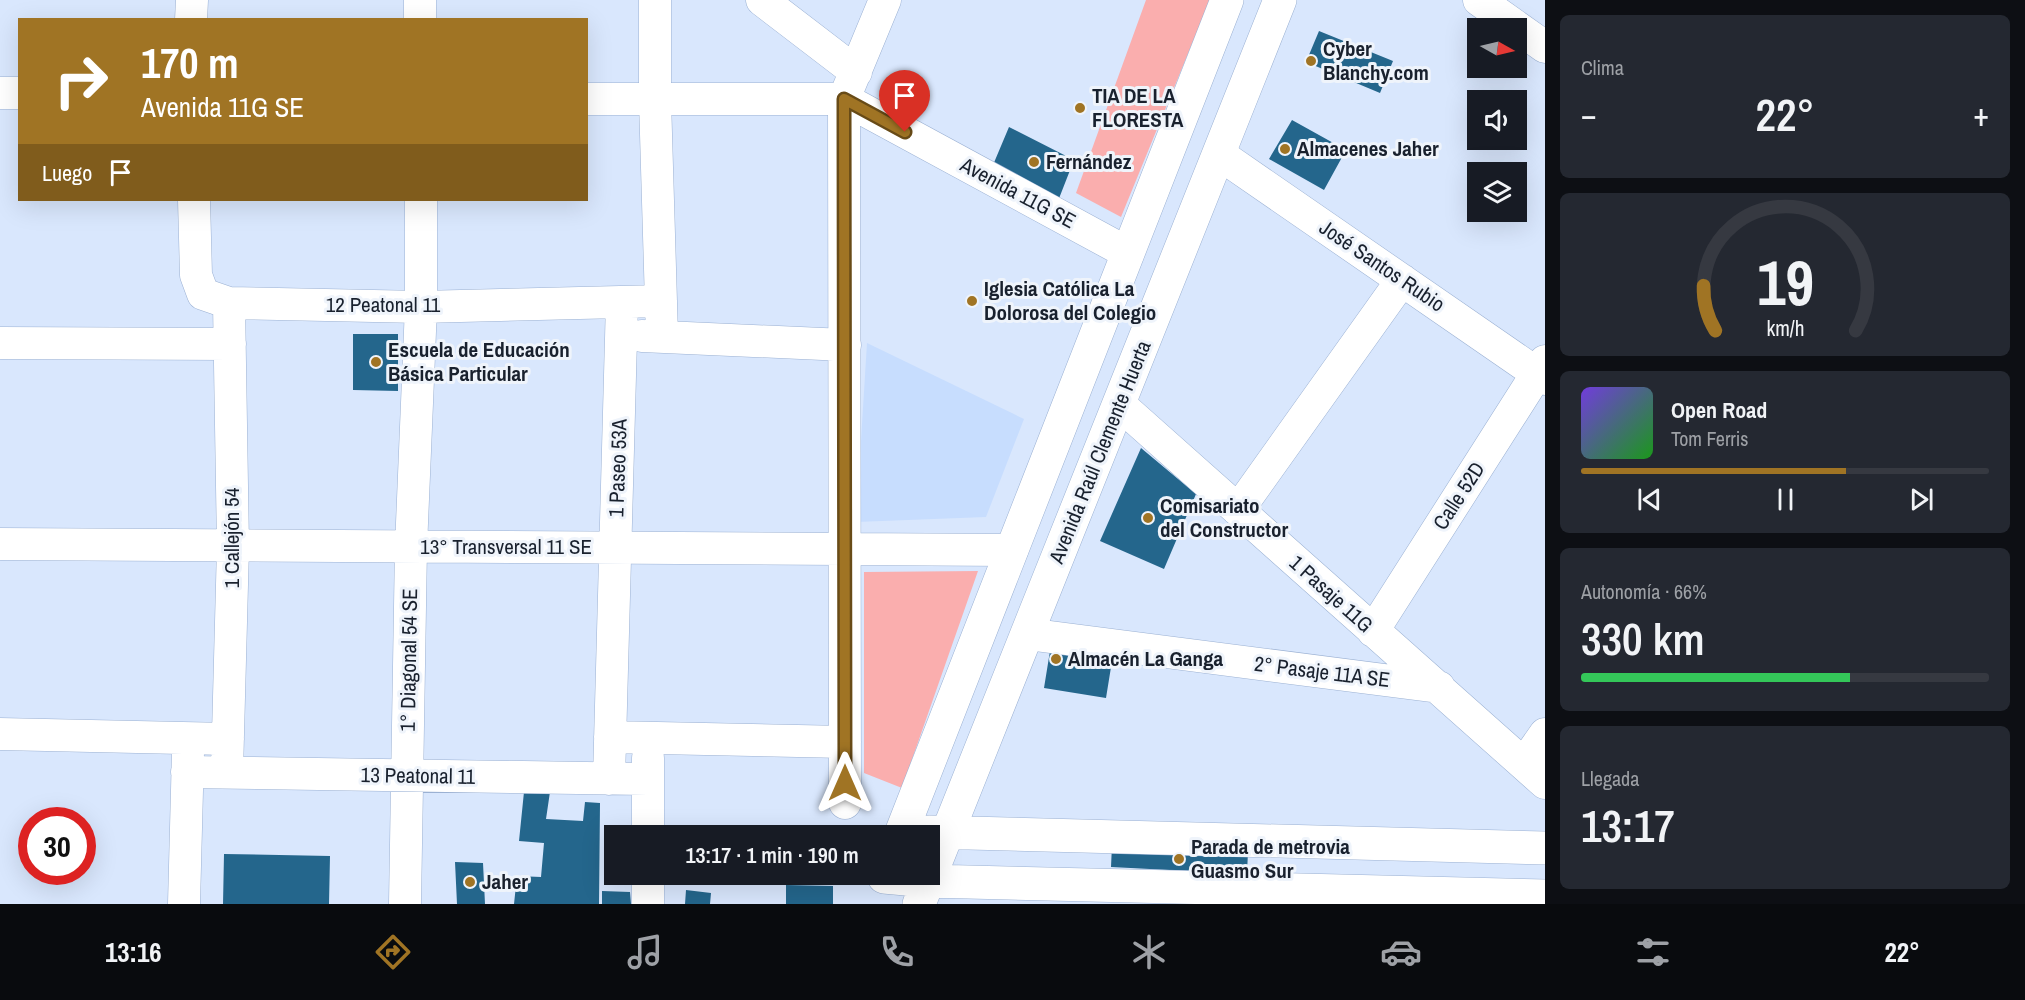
<!DOCTYPE html>
<html lang="es">
<head>
<meta charset="utf-8">
<style>
  :root { --surface:#171b24; --page:#242831; --text:#f1f3f6; --muted:#9ea1a6; --line:#363941; --accent:#a07424 }
  body { margin:0; font-family:"Archivo Narrow",sans-serif; background:var(--page); color:var(--text); height:100vh; display:flex; flex-direction:column; font-size:22px; white-space:nowrap }
  * { box-sizing:border-box; margin:0 }
  p { font-size:20px; color:var(--muted) }
  .icon { flex:none; width:33px; height:33px; fill:none; stroke:currentColor; stroke-width:2; stroke-linecap:round; stroke-linejoin:round }
  .map { position:relative; flex:1; overflow:hidden }
  .side { display:flex; flex-direction:column; gap:15px; padding:15px; background:#0d0f14; width:480px }
  .side>* { flex:none }
  .guide { position:absolute; left:18px; top:18px; width:570px; height:183px; border-radius:0px; box-shadow:0 6px 24px #0002; background:#a07424; color:#fff; overflow:hidden }
  .needle { width:39px; rotate:98deg }
  .fabs { position:absolute; left:1467px; top:18px; display:grid; gap:12px }
  .fabs a { display:grid; place-items:center; width:60px; height:60px; border-radius:0px; background:var(--surface); box-shadow:0 6px 24px #0002; font-size:30px }
  .speed { position:absolute; left:18px; top:807px; display:flex; gap:12px; font-size:30px; font-weight:700; text-align:center }
  .speed>* { display:grid; place-content:center; width:78px; height:78px; border-radius:50%; background:var(--surface); box-shadow:0 6px 24px #0002; line-height:1 }
  .speed .limit { border:9px solid #d22; background:#fff; color:#111 }
  .pin { position:absolute; display:grid; place-items:center; width:51px; height:51px; color:#fff; margin:-62px -26px; border-radius:50% 50% 50% 0; rotate:-45deg; box-shadow:0 0 6px #0007 }
  .pin .icon { rotate:45deg }
  .me { position:absolute; width:66px; margin:-33px; rotate:0deg; stroke-linejoin:round; filter:drop-shadow(0 0 4px #0008) }
  .turn { display:flex; align-items:center; gap:21px; height:126px; padding:0 24px; font-size:27px }
  .turn .icon { width:78px; height:78px; stroke-width:2.5 }
  .turn b { display:block; font-size:42px; line-height:51px }
  .then { display:flex; align-items:center; height:57px; padding:0 24px; background:#0003; gap:12px; font-size:22px }
  .big { font-size:45px; font-weight:600; line-height:1.1 }
  .side .card { flex:1; display:flex; flex-direction:column; justify-content:center; gap:9px; min-width:0; padding:0 21px; border-radius:9px; background:var(--page) }
  .side .dial { align-items:center; gap:0 }
  .dial svg { height:156px; overflow:visible; fill:none; stroke:var(--line); stroke-width:7; stroke-linecap:round; text-anchor:middle }
  .dial text { fill:var(--text); stroke:none }
  .song { display:flex; align-items:center; gap:18px }
  .cover { width:72px; height:72px; border-radius:9px; background:linear-gradient(135deg,hsl(260 70% 55%),hsl(120 70% 35%)) }
  .played { height:6px; border-radius:3px; background:linear-gradient(90deg,var(--accent) 65%,var(--line) 65%) }
  .keys { display:flex; justify-content:space-around; direction:ltr }
  .heat { display:flex; justify-content:space-between; align-items:center; font-size:33px; direction:ltr }
  .charge { height:9px; border-radius:4px; background:linear-gradient(90deg,#34c759 66%,var(--line) 0) }
  .trip { position:absolute; left:604px; top:825px; width:336px; height:60px; border-radius:0px; background:var(--surface); box-shadow:0 6px 24px #0002; font-weight:600; line-height:60px; text-align:center }
  .menu { display:flex; height:96px; justify-content:space-around; align-items:center; background:#090b0e; color:var(--muted) }
  .menu .icon { width:42px; height:42px }
  .menu .selected { color:var(--accent) }
  .menu b { font-size:27px; color:var(--text) }
  main { display:flex; flex:1; min-height:0 }
  .map>svg:first-child { display:block }
</style>
</head>
<body>
<main>
<div class="map">
<svg width="1545" height="904" viewBox="0 0 1545 904">
  <rect width="100%" height="100%" fill="#d9e7fd"/>
  <!-- built -->
  <path fill="#c7ddfe" d="M867 343 1024 419 986 517 856 522Z"/>
  <!-- green -->
  <path fill="#faaeae" d="M1146 0H1210L1121 217 1076 193Z
    M978 571 902 788 864 773V572Z"/>
  <!-- building -->
  <path fill="#24668c" d="M1319 31 1393 61 1380 93 1306 62Z
    M1292 120 1346 150 1324 190 1269 159Z
    M1009 127 1074 160 1058 201 993 165Z
    M353 334H398V391L353 390Z
    M1141 448 1196 494 1164 569 1100 541Z
    M1050 651 1112 661 1106 698 1044 688Z
    M525 782 551 785 546 819 583 821 585 802 600 803 599 904H514L517 876 541 877 544 843 519 841Z
    M1112 845 1248 851 1247 874 1111 867Z
    M224 854 330 856 329 904H223Z
    M455 862 483 863 485 904H457Z
    M786 885 833 886V904H786Z
    M686 890 711 893 710 904H685Z
    M602 891 630 892 631 904H602Z"/>
  <g fill="none" stroke-linecap="round" stroke-linejoin="round">
    <defs>
      <path id="minor" d="M655 0V100L662 336
        M762 0 856 72
        M1479 0 1545 47
        M191 20 192 0
        M420 20V0
        M0 93H20
        M586 99H844L1128 253
        M1219 154 1545 379
        M194 200 196 275 203 294 229 303 421 307 661 301
        M642 336 845 345
        M0 343 230 344
        M1119 404 1545 783
        M1238 510 1402 280
        M0 544 1012 550
        M1373 631 1545 361
        M1027 634 1439 687
        M0 734 228 739
        M610 737 845 742
        M648 758V836
        M1524 764 1545 734
        M187 772 648 779
        M227 772 233 547 229 303
        M609 779 622 302
        M845 803 844 99 885 0
        M648 874V904
        M184 904 188 752
        M405 904 411 547 421 307V200"/>
      <path id="major" d="M929 832 1545 848
        M900 836 1227 0
        M884 877 928 881 1545 896
        M919 904 1280 0"/>
    </defs>
    <!-- minor casing -->
    <use href="#minor" stroke="#9bb1d3" stroke-width="33"/>
    <!-- major casing -->
    <use href="#major" stroke="#9bb1d3" stroke-width="34"/>
    <!-- minor -->
    <use href="#minor" stroke="#fff" stroke-width="32"/>
    <!-- major -->
    <use href="#major" stroke="#fff" stroke-width="33"/>
  </g>
  <g fill="none" stroke-linecap="round" stroke-linejoin="round">
    <defs>
      <path id="route" d="M845 783 844 99 905 132"/>
    </defs>
    <!-- route casing -->
    <use href="#route" stroke="#684b17" stroke-width="15"/>
    <!-- route -->
    <use href="#route" stroke="#a07424" stroke-width="10"/>
  </g>
  <!-- markers -->
  <g fill="#a07424" stroke="#eff4fb" stroke-width="2">
    <circle cx="1311" cy="61" r="6"/>
    <circle cx="1080" cy="108" r="6"/>
    <circle cx="1285" cy="149" r="6"/>
    <circle cx="1034" cy="162" r="6"/>
    <circle cx="972" cy="301" r="6"/>
    <circle cx="376" cy="362" r="6"/>
    <circle cx="1148" cy="518" r="6"/>
    <circle cx="1056" cy="659" r="6"/>
    <circle cx="1179" cy="859" r="6"/>
    <circle cx="470" cy="882" r="6"/>
  </g>
  <g text-anchor="middle" stroke-width="6" stroke-linejoin="round" paint-order="stroke">
    <!-- poi labels -->
    <g font-size="21" font-weight="bold" fill="#19212e" stroke="#eff4fb" text-anchor="start">
      <text x="1323" y="56">Cyber<tspan x="1323" dy="24">Blanchy.com</tspan></text>
      <text x="1092" y="103">TIA DE LA<tspan x="1092" dy="24">FLORESTA</tspan></text>
      <text x="1297" y="156">Almacenes Jaher</text>
      <text x="1046" y="169">Fernández</text>
      <text x="984" y="296">Iglesia Católica La<tspan x="984" dy="24">Dolorosa del Colegio</tspan></text>
      <text x="388" y="357">Escuela de Educación<tspan x="388" dy="24">Básica Particular</tspan></text>
      <text x="1160" y="513">Comisariato<tspan x="1160" dy="24">del Constructor</tspan></text>
      <text x="1068" y="666">Almacén La Ganga</text>
      <text x="1191" y="854">Parada de metrovia<tspan x="1191" dy="24">Guasmo Sur</tspan></text>
      <text x="482" y="889">Jaher</text>
    </g>
    <!-- street labels -->
    <g font-size="21" fill="#19212e" stroke="#eff4fb">
      <text transform="translate(1018 193) rotate(28)" y="7">Avenida 11G SE</text>
      <text transform="translate(1382 266) rotate(34)" y="7">José Santos Rubio</text>
      <text x="383" y="312">12 Peatonal 11</text>
      <text transform="translate(1100 452) rotate(-68)" y="7">Avenida Raúl Clemente Huerta</text>
      <text transform="translate(618 468) rotate(-88)" y="7">1 Paseo 53A</text>
      <text transform="translate(1459 496) rotate(-57)" y="7">Calle 52D</text>
      <text transform="translate(232 538) rotate(-90)" y="7">1 Callejón 54</text>
      <text x="506" y="554">13° Transversal 11 SE</text>
      <text transform="translate(1331 594) rotate(42)" y="7">1 Pasaje 11G</text>
      <text transform="translate(409 660) rotate(-89)" y="7">1° Diagonal 54 SE</text>
      <text transform="translate(1322 672) rotate(7)" y="7">2° Pasaje 11A SE</text>
      <text transform="translate(418 776) rotate(1)" y="7">13 Peatonal 11</text>
    </g>
  </g>
</svg>
<div class="fabs">
<a><svg class="needle" viewBox="-14 -14 28 28"><path d="M0-13l5 13h-10z" fill="#e53935"/><path d="M0 13l5-13h-10z" fill="#9ea1a6"/></svg></a>
<a><svg class="icon" aria-label="sound" viewBox="0 0 24 24"><path d="M4 9h4l5-4v14l-5-4H4zM17 9q2 3 0 6"/></svg></a>
<a><svg class="icon" aria-label="layers" viewBox="0 0 24 24"><path d="M12 4l9 5-9 5-9-5zM3 14l9 5 9-5"/></svg></a>
</div>
<div class="speed"><div class="limit">30</div></div>
<div class="pin" style="left:905px;top:132px;background:#d93025"><svg class="icon" aria-label="arrive" viewBox="0 0 24 24"><path d="M6 21V4h12l-3 4 3 4H6"/></svg></div>
<svg class="me" style="left:845px;top:783px" viewBox="-20 -20 40 40"><path d="M0-17L14 15 0 8-14 15z" fill="#a07424" stroke="#fff" stroke-width="4"/></svg>
<div class="trip">13:17 · 1 min · 190 m</div>
<div class="guide">
<div class="turn"><svg class="icon" aria-label="right" viewBox="0 0 24 24"><path d="M7 20v-9h11M14 6l5 5-5 5"/></svg><div><b>170 m</b>Avenida 11G SE</div></div>
<div class="then">Luego<svg class="icon" aria-label="arrive" viewBox="0 0 24 24"><path d="M6 21V4h12l-3 4 3 4H6"/></svg></div>
</div>
</div>
<section class="side">
<div class="card"><p>Clima</p>
<div class="heat"><a>−</a><b class="big">22°</b><a>+</a></div>
</div>
<div class="card dial"><svg viewBox="0 0 100 80">
<path d="M14 69A42 42 0 1 1 86 69"/>
<path d="M14 69A42 42 0 0 1 8 46" stroke="#a07424"/>
<text x="50" y="56" font-size="32" font-weight="700">19</text>
<text x="50" y="72" font-size="11">km/h</text>
</svg></div>
<div class="card">
<div class="song"><i class="cover"></i><div><b>Open Road</b><p>Tom Ferris</p></div></div>
<div class="played"></div>
<div class="keys"><svg class="icon" aria-label="previous" viewBox="0 0 24 24"><path d="M18 5L8 12l10 7zM5 5v14"/></svg><svg class="icon" aria-label="pause" viewBox="0 0 24 24"><path d="M8 5v14M16 5v14"/></svg><svg class="icon" aria-label="next" viewBox="0 0 24 24"><path d="M6 5l10 7-10 7zM19 5v14"/></svg></div>
</div>
<div class="card"><p>Autonomía · 66%</p><b class="big">330 km</b><div class="charge"></div></div>
<div class="card"><p>Llegada</p><b class="big">13:17</b></div>
</section>
</main>
<nav class="menu">
<b>13:16</b>
<svg class="icon selected" aria-label="directions" viewBox="0 0 24 24"><path d="M12 3l9 9-9 9-9-9zM9 14v-3h6M13 9l2 2-2 2"/></svg>
<svg class="icon" aria-label="music" viewBox="0 0 24 24"><path d="M9 18V5l10-2v13"/><circle cx="6" cy="18" r="3"/><circle cx="16" cy="16" r="3"/></svg>
<svg class="icon" aria-label="phone" viewBox="0 0 24 24"><path d="M5 4h4l2 5-3 2q2 4 5 5l2-3 5 2v4C11 20 4 13 5 4z"/></svg>
<svg class="icon" aria-label="climate" viewBox="0 0 24 24"><path d="M12 3v18M4 7l16 10M4 17L20 7"/></svg>
<svg class="icon" aria-label="car" viewBox="0 0 24 24"><path d="M5 17H2v-5l4-1 3-4h7l3 4 3 1v5h-3M9 17h6M6 11h13"/><circle cx="7" cy="17" r="2"/><circle cx="17" cy="17" r="2"/></svg>
<svg class="icon" aria-label="filters" viewBox="0 0 24 24"><path d="M4 7h16M4 17h16"/><circle cx="9" cy="7" r="2"/><circle cx="15" cy="17" r="2"/></svg>
<b>22°</b>
</nav>
</body>
</html>
